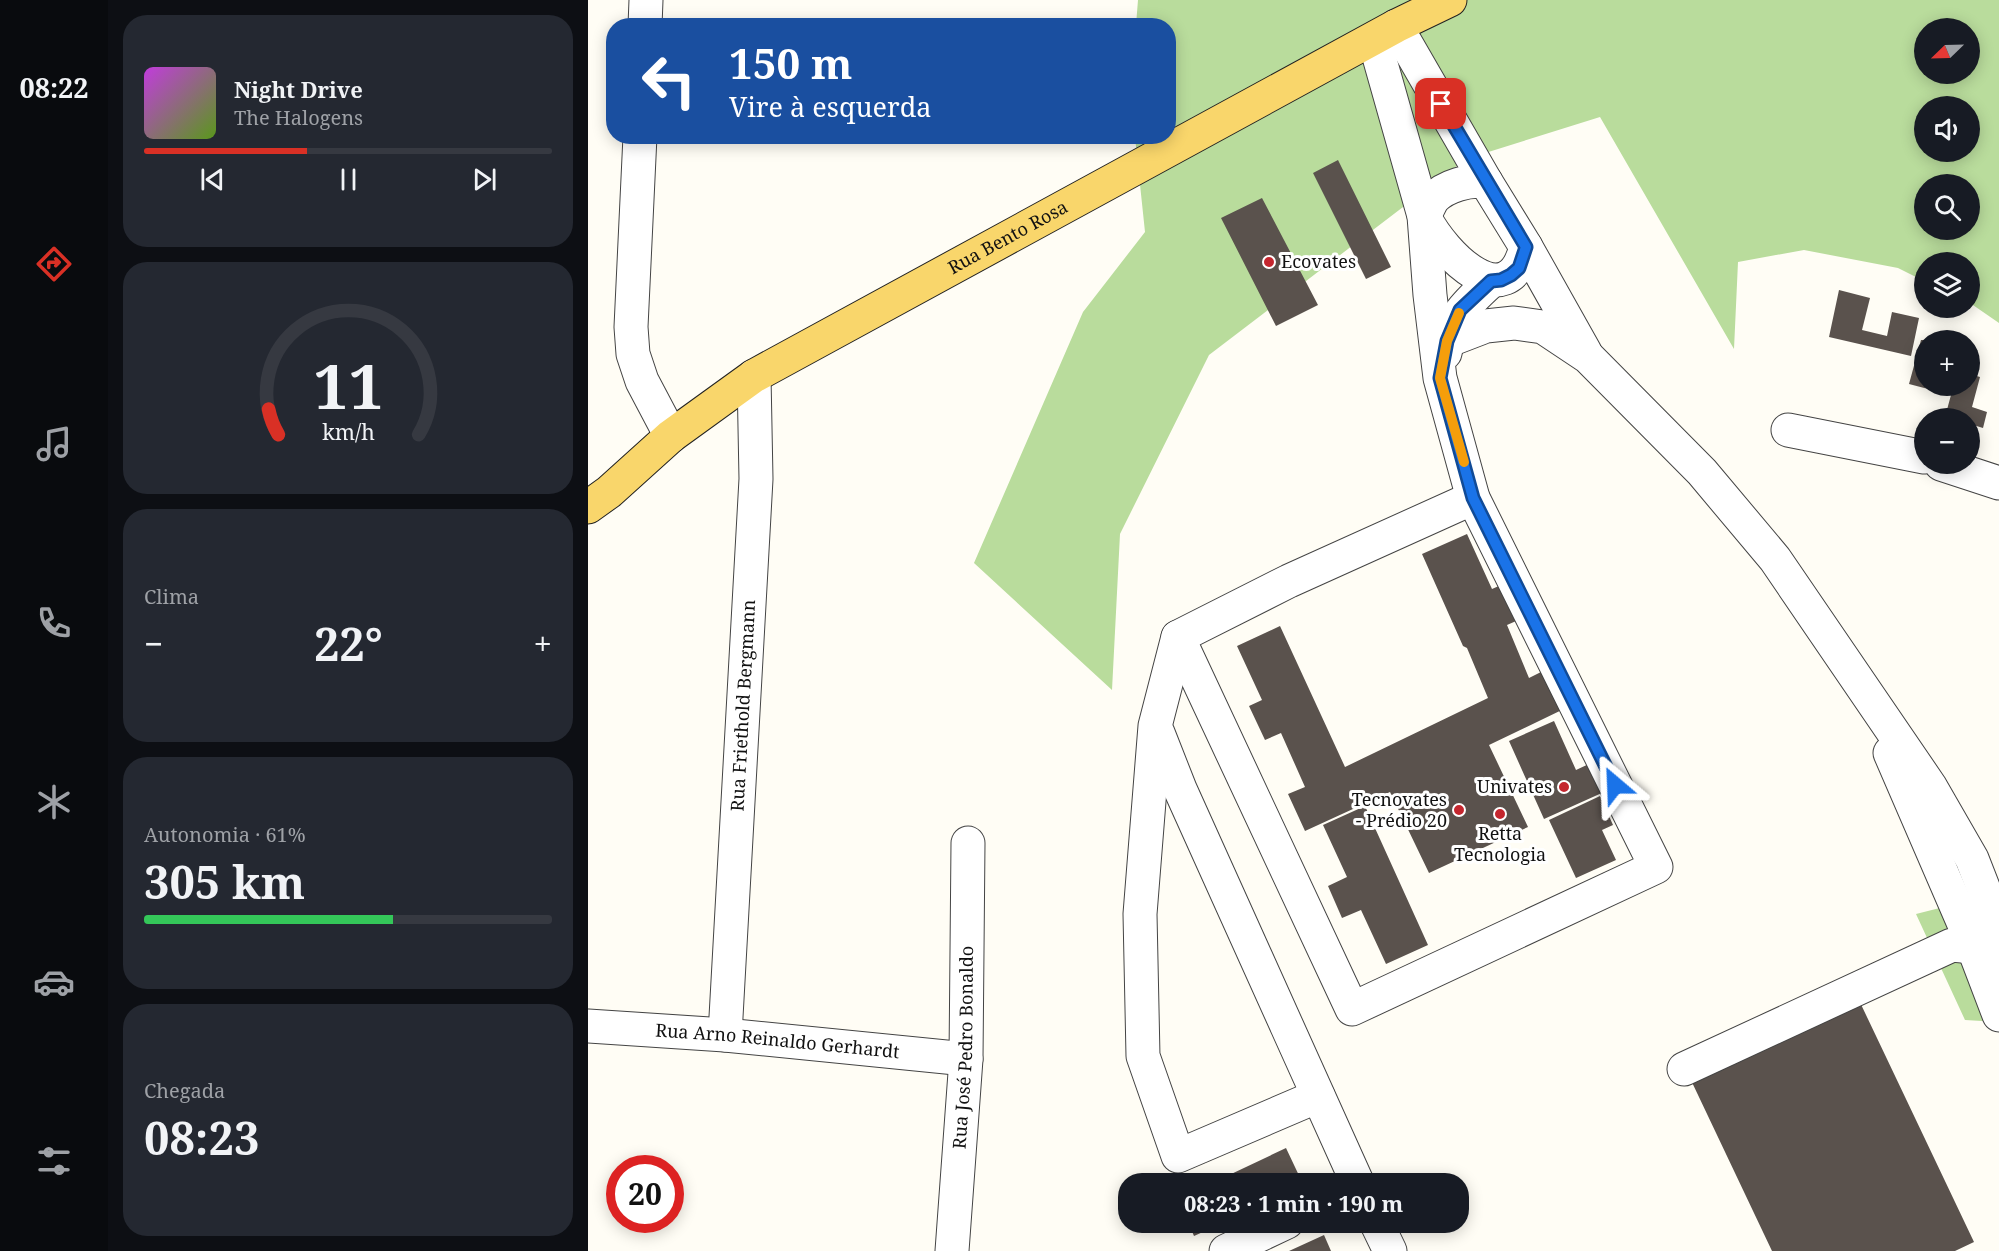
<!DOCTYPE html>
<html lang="pt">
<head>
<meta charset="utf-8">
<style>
  :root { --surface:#171b24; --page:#242831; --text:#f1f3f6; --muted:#9ea1a6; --line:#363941; --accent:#d93025 }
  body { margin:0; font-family:"Noto Serif",serif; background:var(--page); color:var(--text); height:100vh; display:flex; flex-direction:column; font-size:22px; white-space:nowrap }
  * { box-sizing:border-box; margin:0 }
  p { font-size:20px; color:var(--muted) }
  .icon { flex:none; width:33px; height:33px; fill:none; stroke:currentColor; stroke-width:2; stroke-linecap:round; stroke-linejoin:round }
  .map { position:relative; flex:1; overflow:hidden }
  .side { display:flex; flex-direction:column; gap:15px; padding:15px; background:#0d0f14; width:480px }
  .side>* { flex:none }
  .banner { position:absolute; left:18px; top:18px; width:570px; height:126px; border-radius:24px; box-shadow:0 3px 15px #0003; background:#1a4fa0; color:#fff; overflow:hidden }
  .needle { width:39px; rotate:247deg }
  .fabs { position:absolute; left:1326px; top:18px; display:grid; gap:12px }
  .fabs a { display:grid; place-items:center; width:66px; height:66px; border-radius:50%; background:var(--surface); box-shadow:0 3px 15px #0003; font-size:30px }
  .speed { position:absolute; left:18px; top:1155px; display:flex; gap:12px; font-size:30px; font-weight:700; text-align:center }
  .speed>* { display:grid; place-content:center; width:78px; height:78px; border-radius:50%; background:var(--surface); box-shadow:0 3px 15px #0003; line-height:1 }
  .speed .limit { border:9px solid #d22; background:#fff; color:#111 }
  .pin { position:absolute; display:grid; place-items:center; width:51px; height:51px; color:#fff; margin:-26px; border-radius:12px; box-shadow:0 3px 9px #0006 }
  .me { position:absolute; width:66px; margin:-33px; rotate:334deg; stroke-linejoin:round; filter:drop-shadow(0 0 4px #0008) }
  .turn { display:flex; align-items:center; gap:21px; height:126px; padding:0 24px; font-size:27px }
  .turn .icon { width:78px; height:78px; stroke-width:2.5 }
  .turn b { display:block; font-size:42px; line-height:51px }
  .big { font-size:45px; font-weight:700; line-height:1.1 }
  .side .card { flex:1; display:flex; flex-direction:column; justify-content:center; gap:9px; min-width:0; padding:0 21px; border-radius:24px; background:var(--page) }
  .side .dial { align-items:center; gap:0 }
  .dial svg { height:156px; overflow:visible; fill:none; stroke:var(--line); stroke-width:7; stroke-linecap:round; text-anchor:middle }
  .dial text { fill:var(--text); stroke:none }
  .song { display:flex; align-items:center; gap:18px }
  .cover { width:72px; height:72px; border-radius:9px; background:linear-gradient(135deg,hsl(290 70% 55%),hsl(90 70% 35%)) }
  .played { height:6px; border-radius:3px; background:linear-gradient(90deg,var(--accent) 40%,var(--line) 40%) }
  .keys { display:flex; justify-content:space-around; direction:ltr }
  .heat { display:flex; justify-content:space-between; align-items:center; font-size:33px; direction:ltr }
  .charge { height:9px; border-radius:4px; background:linear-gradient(90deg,#34c759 61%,var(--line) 0) }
  .trip { position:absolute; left:530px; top:1173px; width:351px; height:60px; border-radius:24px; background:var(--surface); box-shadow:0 3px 15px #0003; font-weight:700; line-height:60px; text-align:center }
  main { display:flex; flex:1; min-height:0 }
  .dock { display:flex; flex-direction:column; width:108px; justify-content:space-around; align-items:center; background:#090b0e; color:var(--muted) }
  .dock .icon { width:42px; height:42px }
  .dock .current { color:var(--accent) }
  .dock b { font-size:27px; color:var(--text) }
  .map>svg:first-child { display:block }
</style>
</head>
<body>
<main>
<nav class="dock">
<b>08:22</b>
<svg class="icon current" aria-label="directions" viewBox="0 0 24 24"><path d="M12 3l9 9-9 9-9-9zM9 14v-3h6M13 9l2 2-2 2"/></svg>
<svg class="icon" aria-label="music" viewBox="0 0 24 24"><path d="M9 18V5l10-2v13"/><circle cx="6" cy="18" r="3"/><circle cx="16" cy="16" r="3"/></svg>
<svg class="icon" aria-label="phone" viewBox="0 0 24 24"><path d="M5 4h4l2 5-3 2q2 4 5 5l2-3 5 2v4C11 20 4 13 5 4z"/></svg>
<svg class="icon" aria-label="climate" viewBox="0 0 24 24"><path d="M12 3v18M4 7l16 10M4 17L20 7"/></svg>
<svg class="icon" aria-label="car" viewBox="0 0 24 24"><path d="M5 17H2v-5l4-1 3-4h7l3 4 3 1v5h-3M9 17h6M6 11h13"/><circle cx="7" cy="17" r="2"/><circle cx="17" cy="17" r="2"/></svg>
<svg class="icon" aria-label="filters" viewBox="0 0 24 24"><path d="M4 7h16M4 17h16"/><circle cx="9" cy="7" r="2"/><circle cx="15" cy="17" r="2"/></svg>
</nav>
<section class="side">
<div class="card">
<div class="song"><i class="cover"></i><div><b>Night Drive</b><p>The Halogens</p></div></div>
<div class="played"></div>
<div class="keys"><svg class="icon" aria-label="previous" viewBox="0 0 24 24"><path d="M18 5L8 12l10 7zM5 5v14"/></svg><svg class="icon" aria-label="pause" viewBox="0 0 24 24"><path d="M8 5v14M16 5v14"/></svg><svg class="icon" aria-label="next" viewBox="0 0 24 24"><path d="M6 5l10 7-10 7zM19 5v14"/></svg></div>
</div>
<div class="card dial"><svg viewBox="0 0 100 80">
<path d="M14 69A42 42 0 1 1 86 69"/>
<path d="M14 69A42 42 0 0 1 9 56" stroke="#d93025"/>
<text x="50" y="56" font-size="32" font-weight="700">11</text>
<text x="50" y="72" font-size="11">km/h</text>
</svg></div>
<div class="card"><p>Clima</p>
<div class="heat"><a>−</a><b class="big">22°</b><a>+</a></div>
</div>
<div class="card"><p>Autonomia · 61%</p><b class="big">305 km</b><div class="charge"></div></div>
<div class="card"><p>Chegada</p><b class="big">08:23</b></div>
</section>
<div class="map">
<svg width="1411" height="1251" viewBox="0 0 1411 1251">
  <rect width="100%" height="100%" fill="#fffdf5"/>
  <!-- forest -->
  <path fill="#b9dc9c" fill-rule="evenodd" d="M550 0H1411V323L1382 303V262H1336V281L1310 268 1216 250 1150 262 1146 349 1012 117 878 159 621 355 532 534 524 690 386 563 495 312 557 232 547 137 580 136V26L548 25ZM1336 28H1382V74H1336ZM1336 106H1382V152H1336ZM1336 184H1382V230H1336Z
    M1411 893V1022L1377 1020 1328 914Z"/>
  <!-- building -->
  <path fill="#5a524d" d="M750 160 803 267 778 279 725 173Z
    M674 198 730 305 688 326 633 218Z
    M1251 290 1282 298 1274 330 1299 336 1304 312 1331 318 1323 356 1241 337Z
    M1333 340H1336V386H1382V374L1392 377 1384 407 1399 412 1395 428 1382 424V418L1357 417 1363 395 1321 384Z
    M879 534 904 589 920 582 935 618 919 625 941 678 961 668 980 707 901 745 940 827 841 873 802 792 717 831 700 794 717 787 693 733 677 740 661 706 674 700 649 646 692 626 757 767 900 698 879 648 875 646 834 554Z
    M966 721 988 770 1003 763 1016 792 956 819 921 741Z
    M1012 796 1025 825 1014 830 1028 860 988 878 961 820Z
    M777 806 840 945 798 964 773 910 754 918 740 886 759 877 735 825Z
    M1269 996 1386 1242 1367 1251H1184L1101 1076Z
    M698 1148 715 1184H622Z
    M600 1222H637L606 1236Z
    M736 1235 743 1251H701Z"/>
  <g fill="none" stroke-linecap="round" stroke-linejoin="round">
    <defs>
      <g id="minor">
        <path d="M57 26 58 0"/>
        <path d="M808 26 898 182"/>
        <path d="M52 136 43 327 45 354 54 381 83 436"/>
        <path d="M836 216C839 211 842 204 845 199 857 186 882 179 898 182L938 247 997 352"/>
        <path d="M837 218C855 254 919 320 938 247"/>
        <path d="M859 341 898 326 926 323 955 327 1000 357 1114 472 1187 559 1342 786 1384 859 1411 928"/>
        <path d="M857 353C864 316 876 306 903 281"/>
        <path d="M1200 430 1336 457"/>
        <path d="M1353 464 1411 483"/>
        <path d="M590 637 764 1009 1068 867 885 498 852 378 842 295 836 216 786 39"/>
        <path d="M570 733 592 789 770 1184"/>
        <path d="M1302 753 1379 931 1411 1015"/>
        <path id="s1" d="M0 1026 137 1035 378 1059"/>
        <path id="s2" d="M137 1035 168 479 166 376"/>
        <path d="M1096 1069 1364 945 1385 947 1401 956"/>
        <path d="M730 1096 590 1156 555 1056 552 914 567 726 590 637 701 581 885 498"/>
        <path d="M788 1222 802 1251"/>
        <path id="s3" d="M364 1251 378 1059 380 843"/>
        <path d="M638 1251 699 1222"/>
      </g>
      <g id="major">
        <path id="s4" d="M0 507 21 492 83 436 166 376 808 26 862 0"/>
      </g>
    </defs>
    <!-- minor casing -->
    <use href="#minor" stroke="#444" stroke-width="35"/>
    <!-- major casing -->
    <use href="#major" stroke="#222" stroke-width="35"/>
    <!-- minor -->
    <use href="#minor" stroke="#fff" stroke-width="33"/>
    <!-- major -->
    <use href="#major" stroke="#f9d66b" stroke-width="33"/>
  </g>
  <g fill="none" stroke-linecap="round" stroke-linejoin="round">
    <defs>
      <path id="route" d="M853 104 938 247 931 268 923 275 913 280 903 281 872 310 859 341 852 378 885 498 1027 785"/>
    </defs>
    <!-- route casing -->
    <use href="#route" stroke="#114b97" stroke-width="15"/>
    <!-- route -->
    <use href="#route" stroke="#1a73e8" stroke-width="10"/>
    <!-- slow -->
    <path stroke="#f59e0b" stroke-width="10" d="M871 313 859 341 852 378 876 462"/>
  </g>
  <!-- markers -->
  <g fill="#c4262e" stroke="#fff" stroke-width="2">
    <circle cx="681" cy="262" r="6"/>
    <circle cx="976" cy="787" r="6"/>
    <circle cx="871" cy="810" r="6"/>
    <circle cx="912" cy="814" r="6"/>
  </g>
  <g text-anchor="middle" stroke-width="6" stroke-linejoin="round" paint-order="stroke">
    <!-- street labels -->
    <g font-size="18" fill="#111" stroke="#fff">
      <text dy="6" stroke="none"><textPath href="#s4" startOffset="501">Rua Bento Rosa</textPath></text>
      <text dy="6" stroke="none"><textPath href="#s2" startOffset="330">Rua Friethold Bergmann</textPath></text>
      <text dy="6" stroke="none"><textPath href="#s1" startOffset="190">Rua Arno Reinaldo Gerhardt</textPath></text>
      <text dy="6" stroke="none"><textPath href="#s3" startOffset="204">Rua José Pedro Bonaldo</textPath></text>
    </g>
    <!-- poi labels -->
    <g font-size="18" fill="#111" stroke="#fff" text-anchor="end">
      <text x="693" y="268" text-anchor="start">Ecovates</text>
      <text x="964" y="793">Univates</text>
      <text x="859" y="806">Tecnovates<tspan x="859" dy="21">- Prédio 20</tspan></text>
      <text x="912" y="840" text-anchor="middle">Retta<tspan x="912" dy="21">Tecnologia</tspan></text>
    </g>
  </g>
</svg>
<div class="fabs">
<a><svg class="needle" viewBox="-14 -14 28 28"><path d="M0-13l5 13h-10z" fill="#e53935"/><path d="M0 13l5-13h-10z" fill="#9ea1a6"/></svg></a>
<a><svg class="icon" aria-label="sound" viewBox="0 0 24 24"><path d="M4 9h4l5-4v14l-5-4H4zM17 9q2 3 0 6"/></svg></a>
<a><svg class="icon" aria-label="search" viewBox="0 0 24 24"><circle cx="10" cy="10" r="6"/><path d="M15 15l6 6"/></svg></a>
<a><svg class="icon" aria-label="layers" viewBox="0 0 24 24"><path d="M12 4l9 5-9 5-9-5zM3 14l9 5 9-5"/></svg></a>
<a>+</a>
<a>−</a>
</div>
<div class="speed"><div class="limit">20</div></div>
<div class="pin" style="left:853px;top:104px;background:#d93025"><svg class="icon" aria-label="arrive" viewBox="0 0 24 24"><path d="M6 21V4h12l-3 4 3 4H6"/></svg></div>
<svg class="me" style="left:1027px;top:785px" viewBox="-20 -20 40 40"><path d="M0-17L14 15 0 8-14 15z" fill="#1a73e8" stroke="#fff" stroke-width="4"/></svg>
<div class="trip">08:23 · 1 min · 190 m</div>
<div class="banner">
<div class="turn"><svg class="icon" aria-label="left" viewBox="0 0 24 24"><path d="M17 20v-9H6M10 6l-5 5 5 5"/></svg><div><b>150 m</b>Vire à esquerda</div></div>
</div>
</div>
</main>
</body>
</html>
